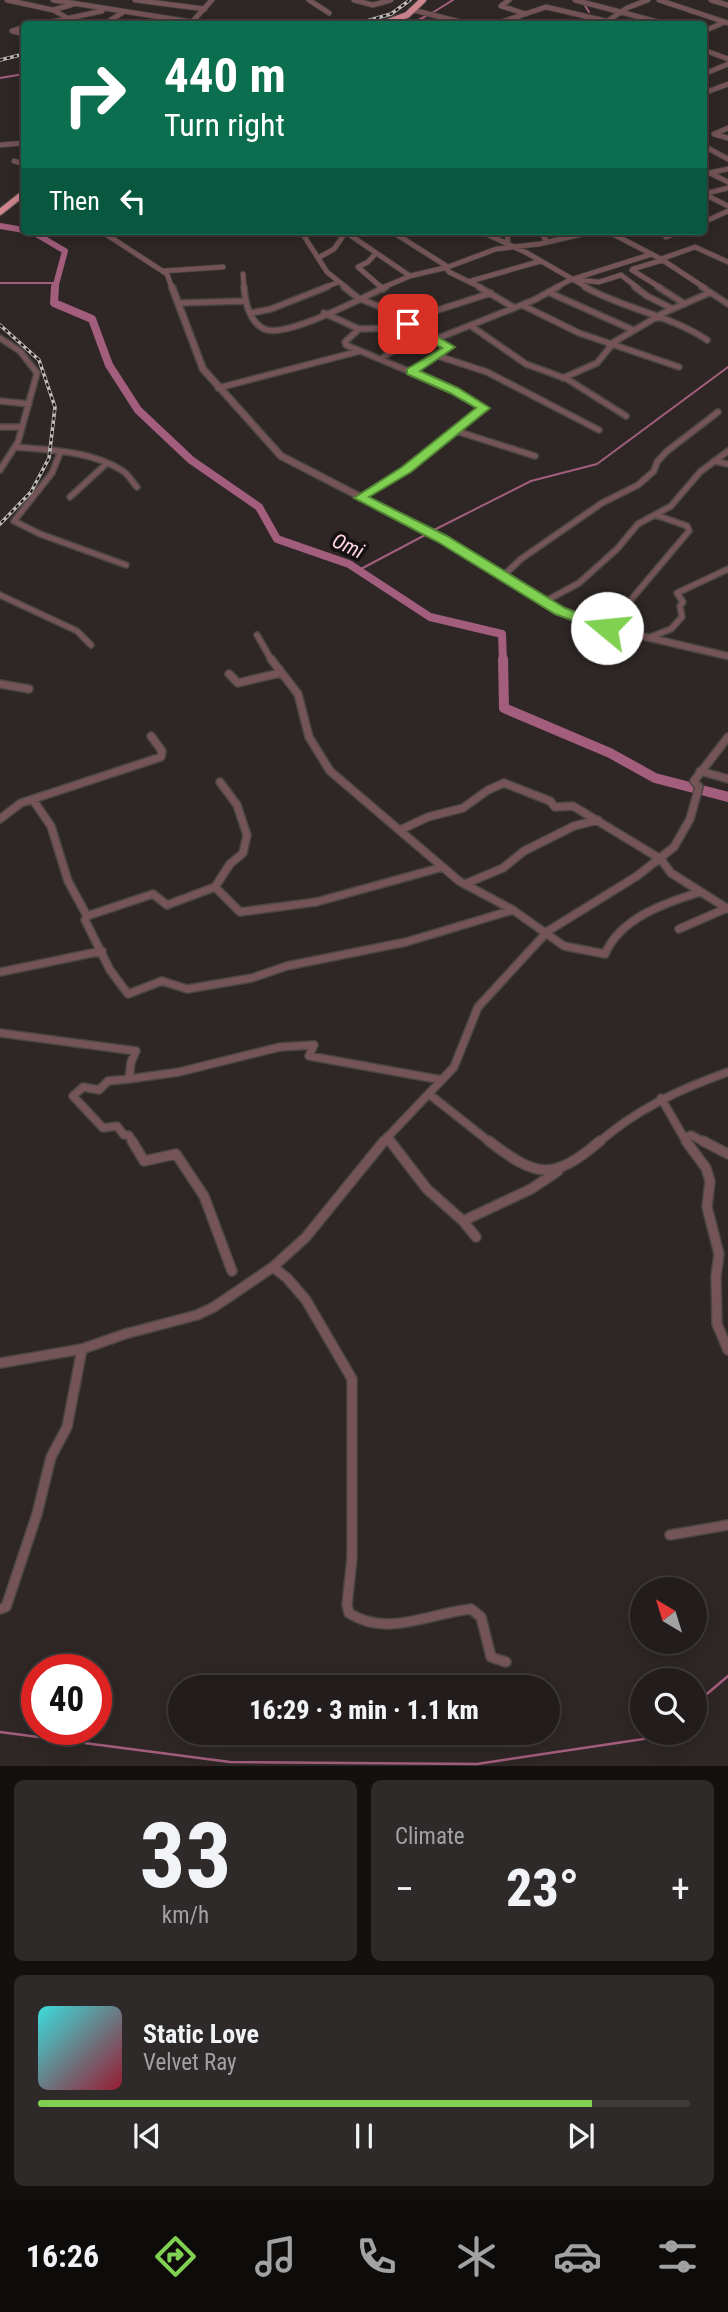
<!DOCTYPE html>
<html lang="en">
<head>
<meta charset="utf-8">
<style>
  :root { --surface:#221d1c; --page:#2e2a29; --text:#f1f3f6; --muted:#a2a2a3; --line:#3f3b3b; --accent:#80d052 }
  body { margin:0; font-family:"Roboto Condensed",sans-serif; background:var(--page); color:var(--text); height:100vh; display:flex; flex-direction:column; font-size:26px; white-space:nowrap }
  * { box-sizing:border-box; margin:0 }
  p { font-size:23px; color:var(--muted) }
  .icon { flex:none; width:38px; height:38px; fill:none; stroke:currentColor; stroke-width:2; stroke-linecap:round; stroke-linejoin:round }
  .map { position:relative; height:1766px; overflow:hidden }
  .sheet { display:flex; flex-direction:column; gap:14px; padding:14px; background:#13100f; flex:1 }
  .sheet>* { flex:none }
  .top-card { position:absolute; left:21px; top:21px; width:686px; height:214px; border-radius:7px; box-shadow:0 4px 18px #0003,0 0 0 2px var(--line); background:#0b6e4f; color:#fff; overflow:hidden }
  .needle { width:46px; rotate:322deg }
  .fabs { position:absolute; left:630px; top:1577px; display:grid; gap:14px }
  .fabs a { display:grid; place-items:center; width:77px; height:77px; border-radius:50%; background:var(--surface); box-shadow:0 4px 18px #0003,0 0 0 2px var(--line); font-size:35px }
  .speed { position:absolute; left:21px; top:1654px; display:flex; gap:14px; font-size:35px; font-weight:700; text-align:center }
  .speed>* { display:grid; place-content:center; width:91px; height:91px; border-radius:50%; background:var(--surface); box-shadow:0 4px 18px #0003,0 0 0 2px var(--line); line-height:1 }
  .speed .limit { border:10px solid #d22; background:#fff; color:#111 }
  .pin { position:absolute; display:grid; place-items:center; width:60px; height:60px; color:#fff; margin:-30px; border-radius:14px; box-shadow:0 4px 10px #0006 }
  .me { position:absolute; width:77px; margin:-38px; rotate:287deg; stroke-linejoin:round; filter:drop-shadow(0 0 5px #0008) }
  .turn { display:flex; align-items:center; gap:24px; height:147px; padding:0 28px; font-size:32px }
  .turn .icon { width:91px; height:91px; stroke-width:2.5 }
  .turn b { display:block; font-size:49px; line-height:60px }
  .then { display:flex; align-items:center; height:66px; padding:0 28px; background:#0003; gap:14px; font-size:26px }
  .big { font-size:52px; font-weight:800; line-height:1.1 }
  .sheet .card { flex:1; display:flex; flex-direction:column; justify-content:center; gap:10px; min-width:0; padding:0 24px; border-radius:10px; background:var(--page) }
  .sheet .dial { align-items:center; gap:0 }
  .dial b { font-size:91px; line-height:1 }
  .song { display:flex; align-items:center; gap:21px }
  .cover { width:84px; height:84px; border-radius:10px; background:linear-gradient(135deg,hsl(180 70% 55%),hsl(350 70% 35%)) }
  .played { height:7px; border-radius:4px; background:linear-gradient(90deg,var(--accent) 85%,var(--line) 85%) }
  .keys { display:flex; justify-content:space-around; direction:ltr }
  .heat { display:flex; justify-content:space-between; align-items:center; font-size:38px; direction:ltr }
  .sheet .tiles { flex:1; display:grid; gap:14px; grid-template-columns:1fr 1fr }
  .card:last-child { grid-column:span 2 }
  .trip { position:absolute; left:168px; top:1675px; width:392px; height:70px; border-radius:35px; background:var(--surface); box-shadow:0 4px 18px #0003,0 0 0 2px var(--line); font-weight:800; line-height:70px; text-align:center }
  .tabs { display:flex; height:112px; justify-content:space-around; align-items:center; background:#0e0c0b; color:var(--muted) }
  .tabs .icon { width:49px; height:49px }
  .tabs .on { color:var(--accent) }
  .tabs b { font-size:32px; color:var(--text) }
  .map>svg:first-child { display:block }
</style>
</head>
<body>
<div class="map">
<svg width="728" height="1766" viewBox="0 0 728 1766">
  <rect width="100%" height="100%" fill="#2e2726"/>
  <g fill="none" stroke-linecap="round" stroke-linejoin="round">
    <!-- stream-far1 -->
    <path stroke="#a35e7d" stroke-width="2" d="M584 4 589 12
      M432 13 453 0
      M411 24 428 15
      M0 78 24 74
      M0 283H56
      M432 531 531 481 597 464 728 367
      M359 570 427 534"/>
    <!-- stream -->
    <path stroke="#a35e7d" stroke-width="2.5" d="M695 1704 728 1676
      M0 1732 230 1762 477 1764 657 1737 662 1732"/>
    <!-- river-far2 -->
    <path stroke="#a35e7d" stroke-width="6" d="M0 226 24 230
      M31 231 65 251 55 288"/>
    <!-- river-far1 -->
    <path stroke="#a35e7d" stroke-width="8" d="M55 287 54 303 92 319 109 365 138 410 191 460 259 507 277 539 349 564 430 617 502 634 503 661"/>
    <!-- river -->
    <path stroke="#a35e7d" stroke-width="10" d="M503 659 504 708 610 753 655 778 728 797"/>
    <defs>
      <path id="minor-far3" d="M7 0 53 10 71 5
        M53 0 192 22 212 0
        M135 0 205 9
        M309 0 329 13
        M354 0 373 5 391 0
        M509 0 501 6 526 14
        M575 0 666 24
        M659 0 728 23
        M711 0 728 5
        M53 10 78 24
        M413 10 469 24
        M513 19 529 24
        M42 24 102 11
        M104 24 122 13
        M495 24 546 7 606 21
        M603 24 627 8 648 0
        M24 27 12 31 24 34
        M704 31 725 22
        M704 50 728 59
        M704 74 728 64
        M704 93 728 84
        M714 134 728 128
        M714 134 728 138
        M0 145 24 143
        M704 146 728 159
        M14 161 24 164
        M710 173 728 182
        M704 174 728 169
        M704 194 728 206
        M704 194 728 188
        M704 222 728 211
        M315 231 304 236 327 272 347 288
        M344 231 410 276
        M391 231 448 267 446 268 449 272 482 288
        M480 231 527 253 588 288
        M507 231 508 244
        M540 231 547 242
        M607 231 661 259 705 288
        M110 237 124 231
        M666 237 682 231
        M376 253 368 262 358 267 382 288
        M318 258 334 249 346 232
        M661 259 695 247 728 262
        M633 269 663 260
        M632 270 661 288
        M163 271 223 267
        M243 274 244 288
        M577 280 599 282 621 275 638 288
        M471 281 541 261
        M323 288 339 282
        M382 288 410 276 448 267 496 249 539 244 596 231
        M555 288 570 280 652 254"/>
      <path id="minor-far2" d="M244 287C245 302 249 321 264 329 286 339 363 297 386 287
        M344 287 358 298 410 319 491 293
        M380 287 383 289
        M479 287 513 307
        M585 287C624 309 670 315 707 340
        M635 287 647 296 673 309
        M658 287 685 304
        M702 287 728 304
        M548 292 633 330
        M179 303 245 301
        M522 305 579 333 679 367
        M251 313 271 309 327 287
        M324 313 359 329 345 342 346 345 454 390 484 408 406 469 360 498
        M658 318 661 314 709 293
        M471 326 526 364 567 379 626 416
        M359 329 395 328 412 319
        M0 338 20 351 37 373 18 442 0 470
        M436 339 534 300 558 287
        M609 345 655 318
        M438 356 487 372 599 430
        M381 359 415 335 432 337 450 347 411 372
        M563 378 597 363 611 346
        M218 388 360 351
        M0 401 29 404
        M0 427H21
        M453 430 535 456
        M16 447C51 450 92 451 123 471 129 475 132 482 137 487
        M60 453 52 473 14 521 40 534 126 565
        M714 461 728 464
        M70 497 106 464
        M503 576 521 559 602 503 638 485 654 471 657 462 666 452 718 412
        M0 595 77 631 91 645
        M544 602 579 583 617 549 638 524 671 506 700 472 728 451
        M607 628 689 531 687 526 656 515
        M257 635 272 661
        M648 638 671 629 682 617 680 606 683 602 677 593 728 569"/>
      <path id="minor-far1" d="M271 659 298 694 309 737 330 771 459 881 513 910 564 946 605 954C620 918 665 903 700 892
        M229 674 238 683 280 673
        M0 684 29 689
        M700 771 728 779
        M33 800 51 826 68 881 87 916
        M0 819 21 803 161 757 162 751 151 736
        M400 830 428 817 463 808 488 790 504 783 550 801 555 807 573 806 659 858
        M660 858 671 873 728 909
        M443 867 316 902 240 912 215 887 167 905 153 894 87 916 85 920 110 970 128 994 162 981 187 989 252 978 287 966 406 942 513 910
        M465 884 503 868 524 851 574 826 598 820
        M215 887 230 864 243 853 247 835 237 805 220 782
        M679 929 727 908
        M0 972 102 951
        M0 1033 136 1051 131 1062 129 1079 108 1081 99 1090 83 1087 73 1096 103 1128 117 1126 124 1135H129L133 1143
        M129 1079 179 1072 280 1047 314 1045 309 1056 442 1080
        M429 1094 491 1143
        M661 1098 687 1143
        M387 1137 391 1143
        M686 1137 691 1135 706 1143
        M382 1143 454 1067 478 1007 548 931 637 876 674 847 690 819 699 787 694 781 728 737
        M598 1143C637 1109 680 1089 728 1072"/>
      <path id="minor" d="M132 1141 144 1161 176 1154 204 1196 232 1271
        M390 1141 427 1189 463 1221 476 1237
        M489 1141C537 1178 553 1181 600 1141
        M686 1141 706 1168 710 1181 707 1207 719 1254 716 1276 717 1324 728 1350
        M703 1141 728 1154
        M463 1221 531 1189 558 1171
        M273 1267 287 1278 306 1300 352 1379V1558L347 1605 349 1613C387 1638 430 1613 471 1609L481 1617 491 1657 506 1662
        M0 1363 82 1349 125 1334 197 1315 214 1307 273 1267 306 1237 384 1141
        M670 1535 728 1525
        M0 1609 6 1607 37 1514 51 1457 67 1427 82 1349"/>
      <path id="tertiary-far1" d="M101 231 167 274 172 288"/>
      <path id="tertiary" d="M172 287 203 369 281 456 442 539 572 617 607 628 728 656"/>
      <path id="trunk" d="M382 24 407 15 423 0
        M0 212 24 193"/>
    </defs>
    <!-- minor-far3 casing -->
    <use href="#minor-far3" stroke="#4b4544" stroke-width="6"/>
    <!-- minor-far2 casing -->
    <use href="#minor-far2" stroke="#4b4544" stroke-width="8"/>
    <!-- minor-far1 casing -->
    <use href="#minor-far1" stroke="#4b4544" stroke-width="10"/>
    <!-- minor casing -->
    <use href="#minor" stroke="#4b4544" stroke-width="12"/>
    <!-- tertiary-far1 casing -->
    <use href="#tertiary-far1" stroke="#4b4544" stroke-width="6"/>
    <!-- tertiary casing -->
    <use href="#tertiary" stroke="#4b4544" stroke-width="9"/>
    <!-- trunk casing -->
    <use href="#trunk" stroke="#4b4544" stroke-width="8"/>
    <!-- minor-far3 -->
    <use href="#minor-far3" stroke="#755457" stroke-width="4.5"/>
    <!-- minor-far2 -->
    <use href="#minor-far2" stroke="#755457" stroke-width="5"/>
    <!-- minor-far1 -->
    <use href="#minor-far1" stroke="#755457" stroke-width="7"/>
    <!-- minor -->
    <use href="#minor" stroke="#755457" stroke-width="9"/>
    <!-- tertiary-far1 -->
    <use href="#tertiary-far1" stroke="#755457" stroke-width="4.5"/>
    <!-- tertiary -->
    <use href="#tertiary" stroke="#755457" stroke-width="6"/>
    <!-- trunk -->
    <use href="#trunk" stroke="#cf868e" stroke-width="6"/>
    <defs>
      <path id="rail" d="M356 24 391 14 410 0
        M0 60 24 54
        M0 325 39 360 55 407 49 458 31 492 0 524"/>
    </defs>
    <!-- rail casing -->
    <use href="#rail" stroke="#c1bcbb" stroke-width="3.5"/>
    <!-- rail -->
    <use href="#rail" stroke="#141110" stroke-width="2" stroke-dasharray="3.5" stroke-linecap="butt"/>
  </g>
  <!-- route -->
  <path fill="#80d052" stroke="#538735" stroke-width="2" d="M404 322H412L455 347 420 371 458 388 490 408 411 472 369 497 447 536 565 608 611 625V631H602L555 614 438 542 354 498 402 467 476 408 450 393 407 374V369L442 348 404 327Z"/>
  <g text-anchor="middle" stroke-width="7" stroke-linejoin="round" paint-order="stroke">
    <!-- water labels -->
    <g font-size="21" font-style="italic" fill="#fdd4e5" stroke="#141110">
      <text transform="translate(348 546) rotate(24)" y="7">Omi</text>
    </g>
  </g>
</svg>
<div class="fabs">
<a><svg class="needle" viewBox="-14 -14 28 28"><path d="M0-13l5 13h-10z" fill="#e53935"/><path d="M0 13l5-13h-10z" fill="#a2a2a3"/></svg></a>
<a><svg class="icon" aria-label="search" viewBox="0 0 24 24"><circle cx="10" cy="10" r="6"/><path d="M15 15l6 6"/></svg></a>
</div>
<div class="speed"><div class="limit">40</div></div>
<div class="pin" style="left:408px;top:324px;background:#d93025"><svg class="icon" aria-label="arrive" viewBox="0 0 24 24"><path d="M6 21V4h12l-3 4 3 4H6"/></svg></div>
<svg class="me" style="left:607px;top:628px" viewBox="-20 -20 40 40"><circle r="19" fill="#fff"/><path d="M0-13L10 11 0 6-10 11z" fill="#80d052"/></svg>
<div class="trip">16:29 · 3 min · 1.1 km</div>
<div class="top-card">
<div class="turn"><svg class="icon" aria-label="right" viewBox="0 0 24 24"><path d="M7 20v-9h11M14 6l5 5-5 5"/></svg><div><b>440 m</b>Turn right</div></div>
<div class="then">Then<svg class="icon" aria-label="left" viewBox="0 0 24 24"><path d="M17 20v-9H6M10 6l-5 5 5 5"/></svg></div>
</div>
</div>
<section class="sheet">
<div class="tiles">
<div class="card dial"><b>33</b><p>km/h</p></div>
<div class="card"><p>Climate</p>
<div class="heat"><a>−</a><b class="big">23°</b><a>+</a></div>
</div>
<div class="card">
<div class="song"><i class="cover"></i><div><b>Static Love</b><p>Velvet Ray</p></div></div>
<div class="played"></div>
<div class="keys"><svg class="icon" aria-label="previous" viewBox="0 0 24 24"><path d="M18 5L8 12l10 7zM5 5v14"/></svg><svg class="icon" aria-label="pause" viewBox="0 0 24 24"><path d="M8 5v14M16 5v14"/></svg><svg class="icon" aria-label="next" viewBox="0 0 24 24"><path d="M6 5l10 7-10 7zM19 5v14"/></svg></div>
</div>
</div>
</section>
<nav class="tabs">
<b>16:26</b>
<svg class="icon on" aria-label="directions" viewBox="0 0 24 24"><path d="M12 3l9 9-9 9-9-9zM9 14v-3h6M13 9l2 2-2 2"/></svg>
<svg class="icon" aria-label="music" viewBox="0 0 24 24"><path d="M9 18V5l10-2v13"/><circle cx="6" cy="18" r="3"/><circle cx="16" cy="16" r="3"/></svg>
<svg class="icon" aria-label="phone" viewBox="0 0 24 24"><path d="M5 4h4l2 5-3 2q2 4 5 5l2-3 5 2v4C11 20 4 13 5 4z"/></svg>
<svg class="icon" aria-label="climate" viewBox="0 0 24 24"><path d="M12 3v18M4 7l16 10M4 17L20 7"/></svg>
<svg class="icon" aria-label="car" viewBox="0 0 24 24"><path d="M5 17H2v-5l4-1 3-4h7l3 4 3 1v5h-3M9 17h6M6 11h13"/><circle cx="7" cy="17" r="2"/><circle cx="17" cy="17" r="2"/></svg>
<svg class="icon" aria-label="filters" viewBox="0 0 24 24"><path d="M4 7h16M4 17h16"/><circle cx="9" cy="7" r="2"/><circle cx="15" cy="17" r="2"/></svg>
</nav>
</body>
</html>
